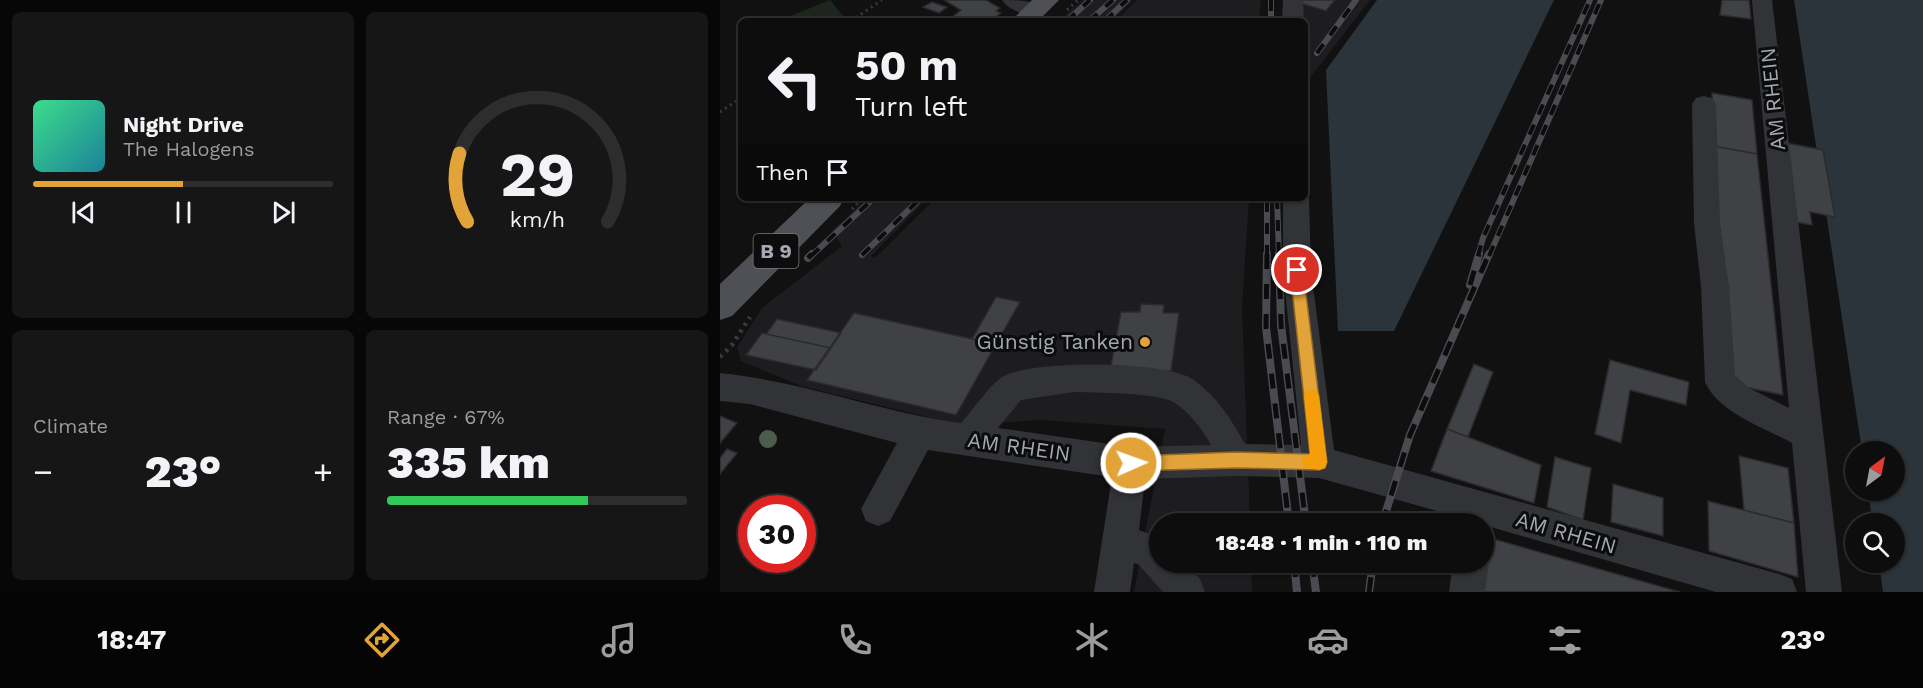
<!DOCTYPE html>
<html lang="en">
<head>
<meta charset="utf-8">
<style>
  :root { --surface:#0d0d0e; --page:#161617; --text:#f1f3f6; --muted:#9a9c9e; --line:#2d2d2e; --accent:#e2a339 }
  body { margin:0; font-family:"Work Sans",sans-serif; background:var(--page); color:var(--text); height:100vh; display:flex; flex-direction:column; font-size:22px; white-space:nowrap }
  * { box-sizing:border-box; margin:0 }
  p { font-size:20px; color:var(--muted) }
  .icon { flex:none; width:33px; height:33px; fill:none; stroke:currentColor; stroke-width:2; stroke-linecap:round; stroke-linejoin:round }
  .map { position:relative; flex:1; overflow:hidden }
  .details { display:flex; flex-direction:column; gap:12px; padding:12px; background:#070708; width:720px }
  .details>* { flex:none }
  .guide { position:absolute; left:18px; top:18px; width:570px; height:183px; border-radius:9px; box-shadow:0 2px 4px #0004,0 0 0 2px var(--line); background:#0d0d0e; color:var(--text); overflow:hidden }
  .needle { width:39px; rotate:32deg }
  .buttons { position:absolute; left:1125px; top:441px; display:grid; gap:12px }
  .buttons a { display:grid; place-items:center; width:60px; height:60px; border-radius:50%; background:var(--surface); box-shadow:0 2px 4px #0004,0 0 0 2px var(--line); font-size:30px }
  .speed { position:absolute; left:18px; top:495px; display:flex; gap:12px; font-size:30px; font-weight:700; text-align:center }
  .speed>* { display:grid; place-content:center; width:78px; height:78px; border-radius:50%; background:var(--surface); box-shadow:0 2px 4px #0004,0 0 0 2px var(--line); line-height:1 }
  .speed .limit { border:9px solid #d22; background:#fff; color:#111 }
  .pin { position:absolute; display:grid; place-items:center; width:51px; height:51px; color:#fff; margin:-26px; border:3px solid #fff; border-radius:50%; box-shadow:0 2px 6px #0007 }
  .me { position:absolute; width:66px; margin:-33px; rotate:88deg; stroke-linejoin:round; filter:drop-shadow(0 0 4px #0008) }
  .turn { display:flex; align-items:center; gap:21px; height:126px; padding:0 18px; font-size:27px }
  .turn .icon { width:78px; height:78px; stroke-width:2.5 }
  .turn b { display:block; font-size:42px; line-height:51px }
  .then { display:flex; align-items:center; height:57px; padding:0 18px; background:#0003; gap:12px; font-size:22px }
  .big { font-size:45px; font-weight:800; line-height:1.1 }
  .details .tile { flex:1; display:flex; flex-direction:column; justify-content:center; gap:9px; min-width:0; padding:0 21px; border-radius:9px; background:var(--page) }
  .details .dial { align-items:center; gap:0 }
  .dial svg { height:156px; overflow:visible; fill:none; stroke:var(--line); stroke-width:7; stroke-linecap:round; text-anchor:middle }
  .dial text { fill:var(--text); stroke:none }
  .song { display:flex; align-items:center; gap:18px }
  .cover { width:72px; height:72px; border-radius:9px; background:linear-gradient(135deg,hsl(150 70% 55%),hsl(190 70% 35%)) }
  .played { height:6px; border-radius:3px; background:linear-gradient(90deg,var(--accent) 50%,var(--line) 50%) }
  .keys { display:flex; justify-content:space-around; direction:ltr }
  .heat { display:flex; justify-content:space-between; align-items:center; font-size:33px; direction:ltr }
  .charge { height:9px; border-radius:4px; background:linear-gradient(90deg,#34c759 67%,var(--line) 0) }
  .details .tiles { flex:1; display:grid; gap:12px; grid-template-columns:repeat(2,1fr) }
  .trip { position:absolute; left:429px; top:513px; width:345px; height:60px; border-radius:30px; background:var(--surface); box-shadow:0 2px 4px #0004,0 0 0 2px var(--line); font-weight:800; line-height:60px; text-align:center }
  .tab-bar { display:flex; height:96px; justify-content:space-around; align-items:center; background:#050506; color:var(--muted) }
  .tab-bar .icon { width:42px; height:42px }
  .tab-bar .current { color:var(--accent) }
  .tab-bar b { font-size:27px; color:var(--text) }
  main { display:flex; flex:1; min-height:0 }
  .map>svg:first-child { display:block }
</style>
</head>
<body>
<main>
<section class="details">
<div class="tiles">
<div class="tile">
<div class="song"><i class="cover"></i><div><b>Night Drive</b><p>The Halogens</p></div></div>
<div class="played"></div>
<div class="keys"><svg class="icon" aria-label="previous" viewBox="0 0 24 24"><path d="M18 5L8 12l10 7zM5 5v14"/></svg><svg class="icon" aria-label="pause" viewBox="0 0 24 24"><path d="M8 5v14M16 5v14"/></svg><svg class="icon" aria-label="next" viewBox="0 0 24 24"><path d="M6 5l10 7-10 7zM19 5v14"/></svg></div>
</div>
<div class="tile dial"><svg viewBox="0 0 100 80">
<path d="M14 69A42 42 0 1 1 86 69"/>
<path d="M14 69A42 42 0 0 1 10 34" stroke="#e2a339"/>
<text x="50" y="56" font-size="32" font-weight="700">29</text>
<text x="50" y="72" font-size="11">km/h</text>
</svg></div>
<div class="tile"><p>Climate</p>
<div class="heat"><a>−</a><b class="big">23°</b><a>+</a></div>
</div>
<div class="tile"><p>Range · 67%</p><b class="big">335 km</b><div class="charge"></div></div>
</div>
</section>
<div class="map">
<svg width="1203" height="592" viewBox="0 0 1203 592">
  <rect width="100%" height="100%" fill="#111112"/>
  <!-- built -->
  <path fill="#1d1d1f" d="M362 0H413L392 21H339Z
    M417 0H541L539 21H396Z
    M579 0H650L586 83 585 21H579Z
    M147 198H208L151 256 155 258 216 198H529L522 307 530 523 440 524V562L531 563 532 592H414L445 429 321 420 240 425 81 386 21 361 17 347 42 308 122 246 112 231Z"/>
  <!-- green -->
  <path fill="#1e241e" d="M110 0 127 21H58Z"/>
  <!-- water -->
  <path fill="#2b343a" d="M657 0H834L674 331H618L606 70Z
    M1074 0H1203V592H1163L1159 563 1174 562V524L1153 523 1148 491 1174 490V452L1142 451Z"/>
  <!-- building -->
  <path fill="#404145" stroke="#2b2b2e" stroke-width="1.5" d="M224 0H266L280 8 276 11 281 13 270 21H240L231 18 241 10Z
    M580 0H615L606 11 580 3Z
    M1002 0H1029L1031 19 1000 15Z
    M212 2 223 6 227 7 219 13 203 7Z
    M992 93 1032 100 1037 154 994 146Z
    M1061 142 1103 150 1115 217 1090 212 1092 225 1071 221Z
    M994 146 1037 154 1063 395 1005 383Z
    M276 297 300 302 276 344 252 339Z
    M421 304 444 305 443 313H459L451 371H390L401 312H420Z
    M134 313 252 339 276 344 236 415 87 380Z
    M57 319 121 333 111 348 46 334Z
    M42 333 46 334 111 348 96 370 26 355Z
    M890 360 969 382 966 405 910 390 901 443 875 434Z
    M754 364 773 372 748 437 727 429Z
    M0 416 17 423 0 443Z
    M727 429 821 465 814 503 711 471Z
    M7 449 17 453 0 474V458Z
    M1019 456 1068 468 1074 523 1024 510Z
    M835 457 871 468 863 520 827 507Z
    M893 484 943 498V536L891 522Z
    M988 501 1074 523 1078 577 989 551Z
    M770 538 960 592H762Z"/>
  <g fill="none" stroke-linecap="round" stroke-linejoin="round">
    <!-- path-far1 -->
    <path stroke="#383a3e" stroke-width="3" stroke-dasharray="2 4" stroke-linecap="butt" d="M347 10 358 0
      M131 21 162 0
      M0 112 21 98
      M132 209 143 198"/>
    <!-- path -->
    <path stroke="#383a3e" stroke-width="4.5" stroke-dasharray="3 5" stroke-linecap="butt" d="M0 357 12 345 30 317"/>
    <!-- minor -->
    <path fill="#323337" fill-rule="evenodd" d="M282 0C296 0 317 0 325 10L322 15C310 18 289 11 282 0Z
      M563 0H583L584 21H562Z
      M1032 0H1052L1122 592H1086L1072 443C1043 427 999 413 985 382L981 287 974 223 972 104 976 98 984 96 992 98 996 104 1000 223 1009 287 1015 375 1029 388 1069 408Z
      M585 191 589 198 591 270 614 450 1059 574 1072 579 1077 592H996L764 525V524L599 478 516 476 425 479 419 530 440 538V562H465L480 579 485 592H443L419 565 414 563 410 592H374L392 477 208 450 170 521 158 526 146 521 141 509 177 443 30 404 0 401V373C82 381 159 412 241 423 252 411 271 383 284 376 314 360 447 360 474 380 498 398 511 419 525 444L581 445 563 270V198H585ZM354 392C375 393 438 392 455 403 469 412 483 430 491 445L411 447 278 428 301 400Z
      M764 549 769 562 765 592H729L733 562H764Z"/>
    <!-- major -->
    <path fill="#4e5056" fill-rule="evenodd" d="M312 0H339L318 21H291Z
      M90 198H124L120 206 12 316 0 320V284Z"/>
    <defs>
      <path id="rail-far1" d="M551 0V21
        M347 21 370 0
        M369 21 393 0
        M385 21 407 0
        M597 53 636 0
        M557 198 559 256
        M142 255 201 198
        M91 256 154 198
        M547 256V198
        M758 256 763 238 870 0
        M769 256 881 0"/>
      <path id="rail" d="M547 254 546 327 569 524
        M559 254 561 325 586 524
        M88 258 92 254
        M750 285 759 254
        M662 524 690 435 769 254
        M574 562 577 592
        M592 562 596 592
        M649 592 653 562"/>
    </defs>
    <!-- rail-far1 casing -->
    <use href="#rail-far1" stroke="#494b50" stroke-width="6"/>
    <!-- rail casing -->
    <use href="#rail" stroke="#494b50" stroke-width="8"/>
    <!-- rail-far1 -->
    <use href="#rail-far1" stroke="#0c0c0d" stroke-width="4" stroke-dasharray="11" stroke-linecap="butt"/>
    <!-- rail -->
    <use href="#rail" stroke="#0c0c0d" stroke-width="5" stroke-dasharray="15" stroke-linecap="butt"/>
  </g>
  <!-- trees -->
  <circle fill="#4b5d4c" cx="48" cy="439" r="9"/>
  <!-- route -->
  <path fill="#e2a339" stroke="#936a25" stroke-width="1.5" d="M577 264 583 270 607 462 605 468 599 470 516 468 411 471 406 469 403 463 406 458 411 456 516 452 590 454 570 270Z"/>
  <!-- slow -->
  <path fill="#f59e0b" d="M591 389 597 391 599 396 607 462 605 468 599 470 584 467 582 461 584 456 590 454 584 396 586 391Z"/>
  <!-- markers -->
  <circle fill="#e2a339" stroke="#0c0c0d" stroke-width="2" cx="425" cy="342" r="6"/>
  <g text-anchor="middle" stroke-width="6" stroke-linejoin="round" paint-order="stroke">
    <!-- shield labels -->
    <rect fill="#0c0c0d" stroke="#767980" stroke-width="1.5" x="33.5" y="234" width="45" height="34" rx="4.5"/>
    <g font-size="20" font-weight="bold" fill="#a3a8b2">
      <text x="56" y="258">B 9</text>
    </g>
    <!-- street labels -->
    <g font-size="21" fill="#a3a8b2" stroke="#0c0c0d">
      <text transform="translate(1053 99) rotate(-96)" y="7">AM RHEIN</text>
      <text transform="translate(299 447) rotate(8)" y="7">AM RHEIN</text>
      <text transform="translate(846 533) rotate(16)" y="7">AM RHEIN</text>
    </g>
    <!-- poi labels -->
    <g font-size="21" fill="#a3a8b2" stroke="#0c0c0d" text-anchor="end">
      <text x="413" y="349">Günstig Tanken</text>
    </g>
  </g>
</svg>
<div class="buttons">
<a><svg class="needle" viewBox="-14 -14 28 28"><path d="M0-13l5 13h-10z" fill="#e53935"/><path d="M0 13l5-13h-10z" fill="#9a9c9e"/></svg></a>
<a><svg class="icon" aria-label="search" viewBox="0 0 24 24"><circle cx="10" cy="10" r="6"/><path d="M15 15l6 6"/></svg></a>
</div>
<div class="speed"><div class="limit">30</div></div>
<div class="pin" style="left:577px;top:270px;background:#d93025"><svg class="icon" aria-label="arrive" viewBox="0 0 24 24"><path d="M6 21V4h12l-3 4 3 4H6"/></svg></div>
<svg class="me" style="left:411px;top:463px" viewBox="-20 -20 40 40"><circle r="17" fill="#e2a339" stroke="#fff" stroke-width="3"/><path d="M0-11L8 9 0 5-8 9z" fill="#fff"/></svg>
<div class="trip">18:48 · 1 min · 110 m</div>
<div class="guide">
<div class="turn"><svg class="icon" aria-label="left" viewBox="0 0 24 24"><path d="M17 20v-9H6M10 6l-5 5 5 5"/></svg><div><b>50 m</b>Turn left</div></div>
<div class="then">Then<svg class="icon" aria-label="arrive" viewBox="0 0 24 24"><path d="M6 21V4h12l-3 4 3 4H6"/></svg></div>
</div>
</div>
</main>
<nav class="tab-bar">
<b>18:47</b>
<svg class="icon current" aria-label="directions" viewBox="0 0 24 24"><path d="M12 3l9 9-9 9-9-9zM9 14v-3h6M13 9l2 2-2 2"/></svg>
<svg class="icon" aria-label="music" viewBox="0 0 24 24"><path d="M9 18V5l10-2v13"/><circle cx="6" cy="18" r="3"/><circle cx="16" cy="16" r="3"/></svg>
<svg class="icon" aria-label="phone" viewBox="0 0 24 24"><path d="M5 4h4l2 5-3 2q2 4 5 5l2-3 5 2v4C11 20 4 13 5 4z"/></svg>
<svg class="icon" aria-label="climate" viewBox="0 0 24 24"><path d="M12 3v18M4 7l16 10M4 17L20 7"/></svg>
<svg class="icon" aria-label="car" viewBox="0 0 24 24"><path d="M5 17H2v-5l4-1 3-4h7l3 4 3 1v5h-3M9 17h6M6 11h13"/><circle cx="7" cy="17" r="2"/><circle cx="17" cy="17" r="2"/></svg>
<svg class="icon" aria-label="filters" viewBox="0 0 24 24"><path d="M4 7h16M4 17h16"/><circle cx="9" cy="7" r="2"/><circle cx="15" cy="17" r="2"/></svg>
<b>23°</b>
</nav>
</body>
</html>
